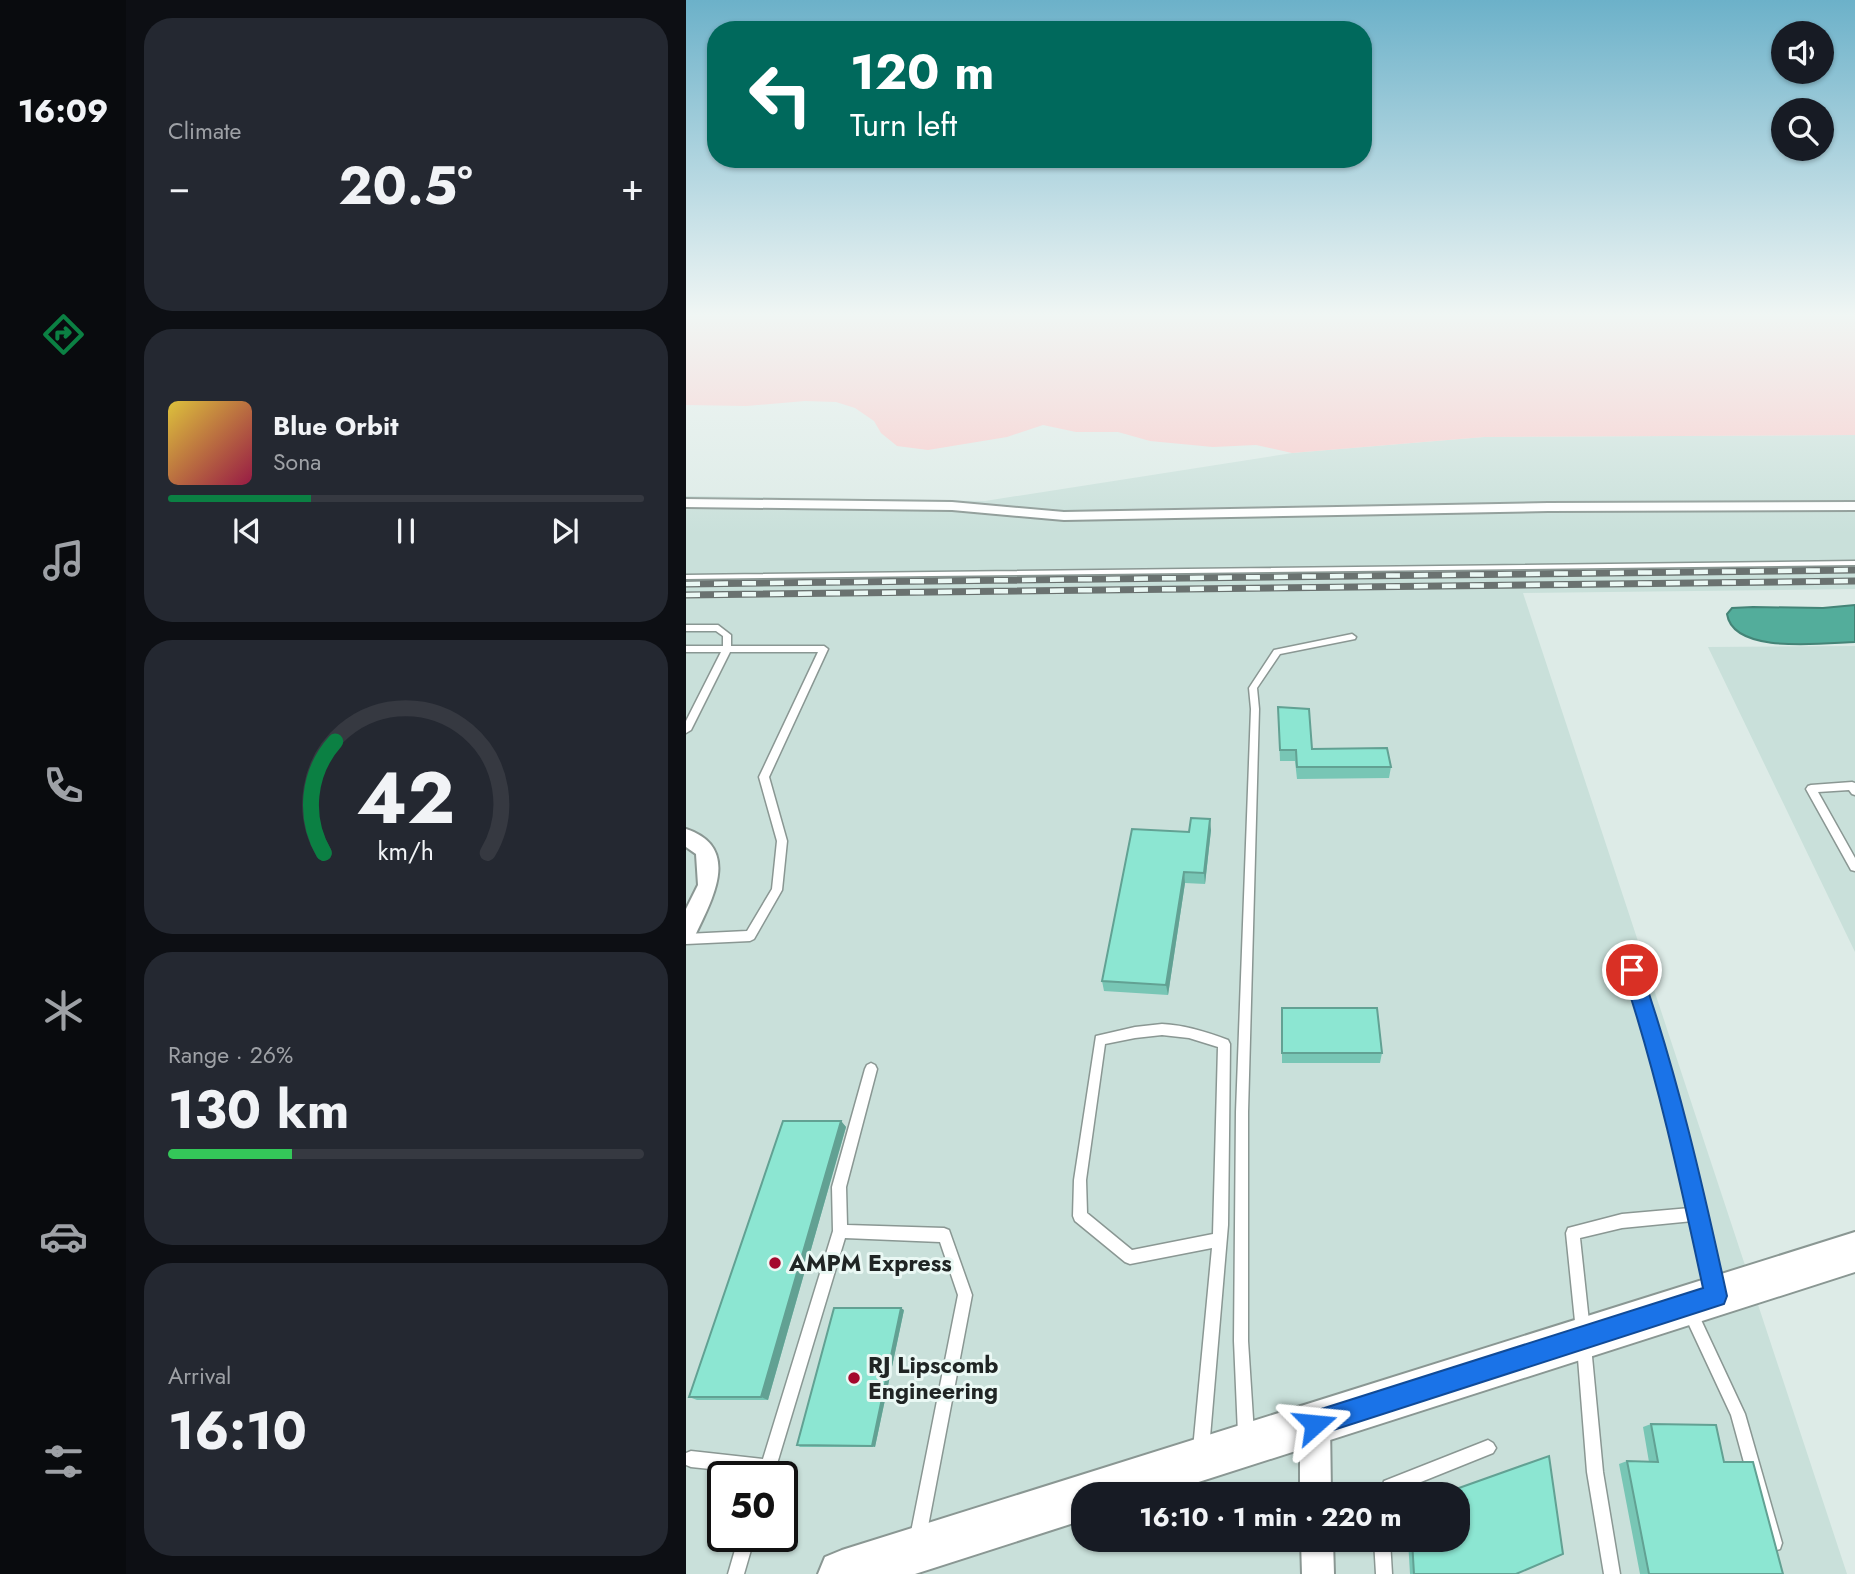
<!DOCTYPE html>
<html lang="en">
<head>
<meta charset="utf-8">
<style>
  :root { --surface:#171b24; --page:#242831; --text:#f1f3f6; --muted:#9ea1a6; --line:#363941; --accent:#0b8043 }
  body { margin:0; font-family:Jost,sans-serif; background:var(--page); color:var(--text); height:100vh; display:flex; flex-direction:column; font-size:26px; white-space:nowrap }
  * { box-sizing:border-box; margin:0 }
  p { font-size:23px; color:var(--muted) }
  .icon { flex:none; width:38px; height:38px; fill:none; stroke:currentColor; stroke-width:2; stroke-linecap:round; stroke-linejoin:round }
  .map { position:relative; flex:1; overflow:hidden }
  .panel { display:flex; flex-direction:column; gap:18px; padding:18px; background:#0d0f14; width:560px }
  .panel>* { flex:none }
  .banner { position:absolute; left:21px; top:21px; width:665px; height:147px; border-radius:28px; box-shadow:0 2px 5px #0004; background:#00695c; color:#fff; overflow:hidden }
  .buttons { position:absolute; left:1085px; top:21px; display:grid; gap:14px }
  .buttons a { display:grid; place-items:center; width:63px; height:63px; border-radius:50%; background:var(--surface); box-shadow:0 2px 5px #0004; font-size:35px }
  .speed { position:absolute; left:21px; top:1461px; display:flex; gap:14px; font-size:35px; font-weight:700; text-align:center }
  .speed>* { display:grid; place-content:center; width:91px; height:91px; border-radius:50%; background:var(--surface); box-shadow:0 2px 5px #0004; line-height:1 }
  .speed .limit { border:4px solid #111; border-radius:10px; background:#fff; color:#111 }
  .pin { position:absolute; display:grid; place-items:center; width:60px; height:60px; color:#fff; margin:-30px; border:4px solid #fff; border-radius:50%; box-shadow:0 2px 7px #0007 }
  .me { position:absolute; width:77px; margin:-38px; rotate:72deg; stroke-linejoin:round; filter:drop-shadow(0 0 5px #0008) }
  .turn { display:flex; align-items:center; gap:24px; height:147px; padding:0 28px; font-size:32px }
  .turn .icon { width:91px; height:91px; stroke-width:2.5 }
  .turn b { display:block; font-size:49px; line-height:60px }
  .big { font-size:52px; font-weight:700; line-height:1.1 }
  .panel .tile { flex:1; display:flex; flex-direction:column; justify-content:center; gap:10px; min-width:0; padding:0 24px; border-radius:28px; background:var(--page) }
  .panel .dial { align-items:center; gap:0 }
  .dial svg { height:182px; overflow:visible; fill:none; stroke:var(--line); stroke-width:7; stroke-linecap:round; text-anchor:middle }
  .dial text { fill:var(--text); stroke:none }
  .song { display:flex; align-items:center; gap:21px }
  .cover { width:84px; height:84px; border-radius:10px; background:linear-gradient(135deg,hsl(50 70% 55%),hsl(340 70% 35%)) }
  .played { height:7px; border-radius:4px; background:linear-gradient(90deg,var(--accent) 30%,var(--line) 30%) }
  .keys { display:flex; justify-content:space-around; direction:ltr }
  .heat { display:flex; justify-content:space-between; align-items:center; font-size:38px; direction:ltr }
  .charge { height:10px; border-radius:5px; background:linear-gradient(90deg,#34c759 26%,var(--line) 0) }
  .trip { position:absolute; left:385px; top:1482px; width:399px; height:70px; border-radius:28px; background:var(--surface); box-shadow:0 2px 5px #0004; font-weight:700; line-height:70px; text-align:center }
  main { display:flex; flex:1; min-height:0 }
  .menu { display:flex; flex-direction:column; width:126px; justify-content:space-around; align-items:center; background:#090b0e; color:var(--muted) }
  .menu .icon { width:49px; height:49px }
  .menu .current { color:var(--accent) }
  .menu b { font-size:32px; color:var(--text) }
  .map>svg:first-child { display:block }
</style>
</head>
<body>
<main>
<nav class="menu">
<b>16:09</b>
<svg class="icon current" aria-label="directions" viewBox="0 0 24 24"><path d="M12 3l9 9-9 9-9-9zM9 14v-3h6M13 9l2 2-2 2"/></svg>
<svg class="icon" aria-label="music" viewBox="0 0 24 24"><path d="M9 18V5l10-2v13"/><circle cx="6" cy="18" r="3"/><circle cx="16" cy="16" r="3"/></svg>
<svg class="icon" aria-label="phone" viewBox="0 0 24 24"><path d="M5 4h4l2 5-3 2q2 4 5 5l2-3 5 2v4C11 20 4 13 5 4z"/></svg>
<svg class="icon" aria-label="climate" viewBox="0 0 24 24"><path d="M12 3v18M4 7l16 10M4 17L20 7"/></svg>
<svg class="icon" aria-label="car" viewBox="0 0 24 24"><path d="M5 17H2v-5l4-1 3-4h7l3 4 3 1v5h-3M9 17h6M6 11h13"/><circle cx="7" cy="17" r="2"/><circle cx="17" cy="17" r="2"/></svg>
<svg class="icon" aria-label="filters" viewBox="0 0 24 24"><path d="M4 7h16M4 17h16"/><circle cx="9" cy="7" r="2"/><circle cx="15" cy="17" r="2"/></svg>
</nav>
<section class="panel">
<div class="tile"><p>Climate</p>
<div class="heat"><a>−</a><b class="big">20.5°</b><a>+</a></div>
</div>
<div class="tile">
<div class="song"><i class="cover"></i><div><b>Blue Orbit</b><p>Sona</p></div></div>
<div class="played"></div>
<div class="keys"><svg class="icon" aria-label="previous" viewBox="0 0 24 24"><path d="M18 5L8 12l10 7zM5 5v14"/></svg><svg class="icon" aria-label="pause" viewBox="0 0 24 24"><path d="M8 5v14M16 5v14"/></svg><svg class="icon" aria-label="next" viewBox="0 0 24 24"><path d="M6 5l10 7-10 7zM19 5v14"/></svg></div>
</div>
<div class="tile dial"><svg viewBox="0 0 100 80">
<path d="M14 69A42 42 0 1 1 86 69"/>
<path d="M14 69A42 42 0 0 1 19 20" stroke="#0b8043"/>
<text x="50" y="56" font-size="32" font-weight="700">42</text>
<text x="50" y="72" font-size="11">km/h</text>
</svg></div>
<div class="tile"><p>Range · 26%</p><b class="big">130 km</b><div class="charge"></div></div>
<div class="tile"><p>Arrival</p><b class="big">16:10</b></div>
</section>
<div class="map">
<svg width="1169" height="1574" viewBox="0 0 1169 1574">
  <rect width="100%" height="100%" fill="#ddebe7"/>
  <!-- built -->
  <path fill="#c9e0da" fill-rule="evenodd" d="M1169 435V589L837 593 1161 1574H0V496L299 501 606 453 798 437ZM37 1477H96V1536H37ZM397 1494H772V1540H397Z
    M1169 646V952L1022 647Z"/>
  <!-- green -->
  <path fill="#facbcb" d="M0 313H1169V435L798 437 606 453 570 445 527 447 464 441 432 432H390L357 425 321 437 242 450 211 446 195 433 188 421 169 408 150 402 119 401 60 406 0 405Z"/>
  <!-- water -->
  <path fill="#53ad9b" stroke="#448477" stroke-width="2" d="M1169 605V642C1138 643 1047 655 1041 614L1046 608 1067 607 1137 608Z"/>
  <g fill="none" stroke-linecap="round" stroke-linejoin="round">
    <defs>
      <path id="service" d="M1169 561V565L0 579V575Z
        M0 625H32L45 635V646H138L142 649 83 777 101 841 96 890 68 939 64 941 0 944V934L61 931 86 889 91 841 73 777 132 652H44L5 730 0 733V721L35 652H0V646H37V636L30 631H0Z
        M666 634 670 637 669 639 594 654 571 688 573 709 562 1112V1341L568 1434 565 1439 560 1442 555 1439 552 1434 548 1341 550 1112 565 709 563 688 588 650Z
        M1166 782 1169 783V795L1166 794 1163 790 1132 792 1169 858V871L1165 870 1120 789 1122 786 1125 785Z
        M938 944 942 946 944 949 983 1075 1018 1209 1021 1214 1019 1217 1035 1289 1033 1294 1028 1296 1023 1294 1021 1289 1007 1221 936 1228 894 1238 904 1331 902 1336 897 1338 892 1336 890 1331 880 1233 882 1228 936 1214 1004 1208 971 1075 932 949 934 946Z
        M476 1024C499 1025 521 1032 542 1040L544 1044 542 1225 523 1449 520 1454 515 1457 510 1454 507 1449 526 1248 444 1264 439 1262 389 1221 387 1216 388 1180 410 1036 449 1027ZM476 1035 503 1038 532 1047 527 1234 446 1250 401 1213 400 1180 419 1044 449 1038Z
        M185 1063 189 1065 191 1069 160 1187 161 1225 258 1228 263 1230 286 1295 240 1537 238 1543 232 1545 226 1543 224 1537 272 1295 254 1242 159 1238 87 1477H71L72 1474 5 1467 0 1465V1453L5 1451 77 1459 147 1231 146 1187 179 1069 181 1065Z
        M1004 1305 1009 1307 1059 1414 1096 1543 1094 1549 1088 1551 1082 1549 1080 1543 1045 1415 997 1312 999 1307Z
        M898 1339 903 1341 905 1346 917 1472 934 1574H918L901 1472 891 1346 893 1341Z
        M802 1440 807 1443 810 1448 807 1453 710 1492V1494H694L698 1481Z
        M53 1536H69L58 1574H42Z
        M688 1540H704L706 1574H690Z"/>
      <path id="minor" d="M0 499 266 502 378 512 862 503 1169 502V510L862 511 378 520 266 510 0 507Z
        M0 829C57 848 25 901 8 938L0 940V909L12 885 10 854 0 847Z
        M629 1409 640 1413 644 1424 645 1494H614V1424L618 1413Z
        M615 1540H647L648 1574H616Z"/>
      <path id="secondary" d="M1169 1232V1272L475 1494H397V1520L229 1574H132L139 1557 156 1550Z"/>
    </defs>
    <!-- service casing -->
    <use href="#service" stroke="#8a9793" stroke-width="3"/>
    <!-- minor casing -->
    <use href="#minor" stroke="#8a9793" stroke-width="4"/>
    <!-- secondary casing -->
    <use href="#secondary" stroke="#8a9793" stroke-width="4"/>
    <!-- service -->
    <use href="#service" fill="#fff" fill-rule="evenodd"/>
    <!-- minor -->
    <use href="#minor" fill="#fff" fill-rule="evenodd"/>
    <!-- secondary -->
    <use href="#secondary" fill="#fff" fill-rule="evenodd"/>
    <defs>
      <path id="rail" d="M0 584 1169 570
        M0 595 1169 581"/>
    </defs>
    <!-- rail casing -->
    <use href="#rail" stroke="#6a7270" stroke-width="7"/>
    <!-- rail -->
    <use href="#rail" stroke="#eaf8f4" stroke-width="4.5" stroke-dasharray="14" stroke-linecap="butt"/>
  </g>
  <!-- wall -->
  <path fill="#78c6b5" d="M592 707 626 749 705 767 703 778 611 779 609 761H594Z
    M525 830 519 884 499 883 482 995 418 991 416 981 503 832Z
    M596 1008 696 1053 694 1063H596Z
    M155 1121 160 1127 82 1400H11L3 1397Z
    M218 1310 189 1447H114L111 1445Z
    M965 1424 1038 1462 1097 1574H954L933 1464 941 1461 963 1462 957 1427Z
    M722 1540H772L830 1574H724Z"/>
  <!-- shaded-wall -->
  <path fill="#62a193" d="M524 819 525 830 519 884 518 873Z
    M498 872 499 883 482 995 480 985Z
    M155 1121 160 1127 82 1400 75 1397Z
    M215 1308 218 1310 189 1447 186 1446Z"/>
  <!-- building -->
  <path fill="#8ce6d2" stroke="#62a193" stroke-width="2" d="M592 707 623 709 626 749 701 748 705 767H611L610 750H594Z
    M505 818 524 819 518 873 498 872 480 985 416 981 446 829 503 832Z
    M596 1008H691L696 1053H596Z
    M97 1121H155L75 1397H3Z
    M148 1308H215L186 1446 111 1445Z
    M965 1424 1030 1425 1038 1462H1067L1097 1574H963L941 1461 972 1462Z
    M863 1456 877 1554 830 1574H728L726 1540H772V1494H756Z"/>
  <!-- sky -->
  <linearGradient id="sky" x2="0" y2="1"><stop stop-color="#6cb1c9"/><stop offset="0.59" stop-color="#f0f6f4"/><stop offset="1" stop-color="#f0f6f4" stop-opacity="0"/></linearGradient>
  <rect width="1169" height="534" fill="url(#sky)"/>
  <!-- route -->
  <path fill="#1a73e8" stroke="#114b97" stroke-width="2" d="M946 962 952 964 955 970C992 1077 1017 1186 1041 1296L1038 1304 629 1436 620 1432 616 1424 620 1415 629 1411 1017 1288C994 1181 971 1075 936 970L939 964Z"/>
  <!-- markers -->
  <g fill="#a4082d" stroke="#eaf8f4" stroke-width="2.5">
    <circle cx="89" cy="1263" r="7"/>
    <circle cx="168" cy="1378" r="7"/>
  </g>
  <g text-anchor="middle" stroke-width="6" stroke-linejoin="round" paint-order="stroke">
    <!-- near-poi labels -->
    <g font-size="23" font-weight="bold" fill="#202524" stroke="#eaf8f4" text-anchor="start">
      <text x="103" y="1271">AMPM Express</text>
      <text x="182" y="1373">RJ Lipscomb<tspan x="182" dy="26">Engineering</tspan></text>
    </g>
  </g>
</svg>
<div class="buttons">
<a><svg class="icon" aria-label="sound" viewBox="0 0 24 24"><path d="M4 9h4l5-4v14l-5-4H4zM17 9q2 3 0 6"/></svg></a>
<a><svg class="icon" aria-label="search" viewBox="0 0 24 24"><circle cx="10" cy="10" r="6"/><path d="M15 15l6 6"/></svg></a>
</div>
<div class="speed"><div class="limit">50</div></div>
<div class="pin" style="left:946px;top:970px;background:#d93025"><svg class="icon" aria-label="arrive" viewBox="0 0 24 24"><path d="M6 21V4h12l-3 4 3 4H6"/></svg></div>
<svg class="me" style="left:629px;top:1424px" viewBox="-20 -20 40 40"><path d="M0-17L14 15 0 8-14 15z" fill="#1a73e8" stroke="#fff" stroke-width="4"/></svg>
<div class="trip">16:10 · 1 min · 220 m</div>
<div class="banner">
<div class="turn"><svg class="icon" aria-label="left" viewBox="0 0 24 24"><path d="M17 20v-9H6M10 6l-5 5 5 5"/></svg><div><b>120 m</b>Turn left</div></div>
</div>
</div>
</main>
</body>
</html>
